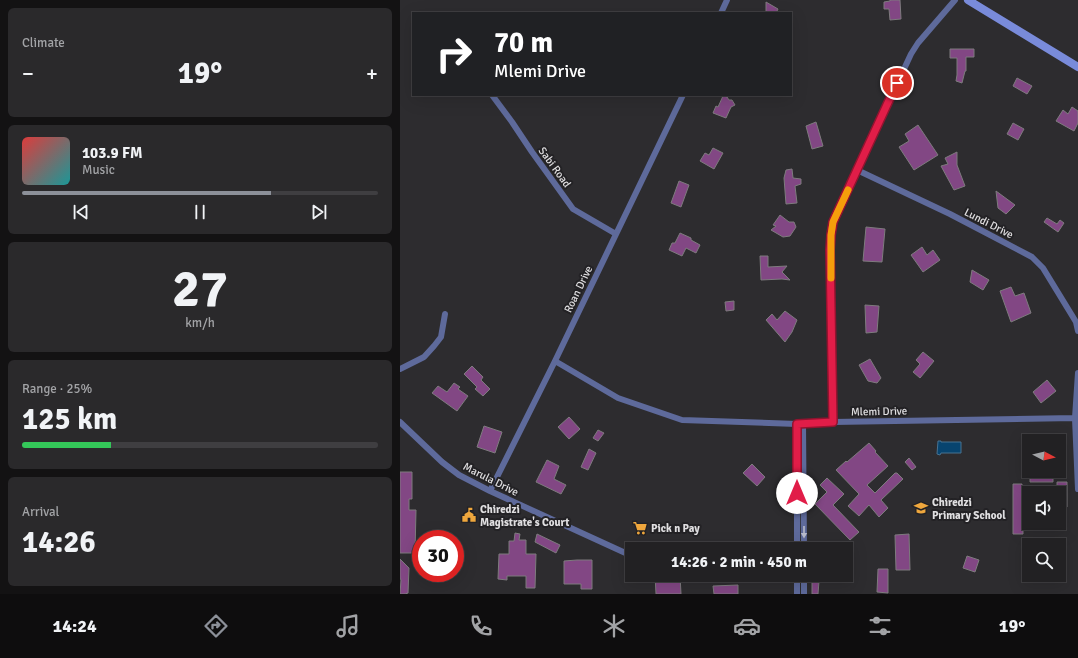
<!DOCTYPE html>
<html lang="en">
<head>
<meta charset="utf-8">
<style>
  :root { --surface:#222123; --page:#2a292b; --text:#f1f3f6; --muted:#a2a3a6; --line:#3f3e41; --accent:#8c9099 }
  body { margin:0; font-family:Signika,sans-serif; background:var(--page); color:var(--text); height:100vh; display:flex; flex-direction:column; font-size:15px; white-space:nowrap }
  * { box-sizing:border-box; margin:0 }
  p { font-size:13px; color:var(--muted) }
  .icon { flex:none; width:22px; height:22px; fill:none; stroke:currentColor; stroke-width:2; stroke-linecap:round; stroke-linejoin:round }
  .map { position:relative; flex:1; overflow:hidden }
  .side { display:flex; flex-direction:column; gap:8px; padding:8px; background:#131213; width:400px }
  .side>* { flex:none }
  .hud { position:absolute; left:12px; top:12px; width:380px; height:84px; border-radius:0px; box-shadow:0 4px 16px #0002,0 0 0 1px var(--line); background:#202124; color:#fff; overflow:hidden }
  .needle { width:26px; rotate:97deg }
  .controls { position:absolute; left:622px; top:434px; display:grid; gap:8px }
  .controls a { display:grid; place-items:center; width:44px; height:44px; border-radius:0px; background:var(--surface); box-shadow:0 4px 16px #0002,0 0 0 1px var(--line); font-size:20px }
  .speed { position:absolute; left:12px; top:530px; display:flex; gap:8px; font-size:20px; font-weight:700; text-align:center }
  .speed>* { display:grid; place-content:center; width:52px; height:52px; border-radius:50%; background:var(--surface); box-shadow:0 4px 16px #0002,0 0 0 1px var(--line); line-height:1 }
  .speed .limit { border:6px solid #d22; background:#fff; color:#111 }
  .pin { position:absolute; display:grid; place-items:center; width:34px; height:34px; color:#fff; margin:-17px; border:2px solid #fff; border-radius:50%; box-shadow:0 1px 4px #0007 }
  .me { position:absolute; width:44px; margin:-22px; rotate:0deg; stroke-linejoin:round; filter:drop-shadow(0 0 3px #0008) }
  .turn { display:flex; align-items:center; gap:14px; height:84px; padding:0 16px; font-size:18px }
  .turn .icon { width:52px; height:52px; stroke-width:2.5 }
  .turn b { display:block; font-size:28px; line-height:34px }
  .big { font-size:30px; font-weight:800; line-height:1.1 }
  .side .tile { flex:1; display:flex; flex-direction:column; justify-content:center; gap:6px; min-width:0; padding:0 14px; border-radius:6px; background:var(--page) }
  .side .dial { align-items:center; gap:0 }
  .dial b { font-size:52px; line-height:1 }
  .song { display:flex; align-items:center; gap:12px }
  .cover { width:48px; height:48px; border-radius:6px; background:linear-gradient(135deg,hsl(0 70% 55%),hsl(180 70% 35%)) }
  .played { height:4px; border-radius:2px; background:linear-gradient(90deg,var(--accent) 70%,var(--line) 70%) }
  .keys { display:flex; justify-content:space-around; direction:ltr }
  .heat { display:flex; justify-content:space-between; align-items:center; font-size:22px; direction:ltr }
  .charge { height:6px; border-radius:3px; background:linear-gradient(90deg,#34c759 25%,var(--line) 0) }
  .trip { position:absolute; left:225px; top:542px; width:228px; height:40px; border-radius:0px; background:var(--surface); box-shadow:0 4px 16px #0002,0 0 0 1px var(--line); font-weight:800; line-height:40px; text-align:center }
  .dock { display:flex; height:64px; justify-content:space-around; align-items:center; background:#0e0d0e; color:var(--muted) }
  .dock .icon { width:28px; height:28px }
  .dock .selected { color:var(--accent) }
  .dock b { font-size:18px; color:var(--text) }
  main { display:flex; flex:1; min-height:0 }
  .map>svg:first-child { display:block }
</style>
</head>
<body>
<main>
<section class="side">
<div class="tile"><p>Climate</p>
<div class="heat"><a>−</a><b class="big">19°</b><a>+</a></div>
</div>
<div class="tile">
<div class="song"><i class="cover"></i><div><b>103.9 FM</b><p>Music</p></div></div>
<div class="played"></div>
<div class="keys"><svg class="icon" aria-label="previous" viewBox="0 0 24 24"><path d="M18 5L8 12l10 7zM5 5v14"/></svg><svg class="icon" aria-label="pause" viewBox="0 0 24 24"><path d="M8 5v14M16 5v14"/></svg><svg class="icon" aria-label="next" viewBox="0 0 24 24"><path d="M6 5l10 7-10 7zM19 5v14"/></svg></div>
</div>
<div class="tile dial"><b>27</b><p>km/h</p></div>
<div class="tile"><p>Range · 25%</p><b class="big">125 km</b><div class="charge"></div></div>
<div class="tile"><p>Arrival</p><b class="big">14:26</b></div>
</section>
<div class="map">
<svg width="678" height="594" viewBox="0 0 678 594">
  <rect width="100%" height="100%" fill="#2d2c2f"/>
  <!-- water -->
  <path fill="#07446f" stroke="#487291" d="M538 441H541V442H561V453H541L540 455 537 454Z"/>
  <!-- building -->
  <path fill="#824784" stroke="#7e7b7e" d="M490 0H500L501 19 490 20 489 9H484V2L490 1Z
    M366 2 378 9 376 13H366Z
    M550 49H574V57H566V71H565L562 83 556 81 557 75V58H550Z
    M617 78 632 86 627 94 613 86Z
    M323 96 327 97 329 100H332L335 105 331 107 326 118 313 113 316 106 318 107Z
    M672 107 678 111V123L674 131 656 121 663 110 668 114Z
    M416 122 423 146 412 149 406 126Z
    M613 123 624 129 618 140 607 134Z
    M518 125 538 155 514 170 499 147 509 141 505 134Z
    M313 148 323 153 314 169 300 161 305 153 309 155Z
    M557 152V165L565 186 554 190 541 166 548 164 545 158Z
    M392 169 393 178 401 179V184L395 186 397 203 386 204 384 178 386 170Z
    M279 181 289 185 281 207 271 203Z
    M596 191 615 205 606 214 598 208Z
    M380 215 389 222H394L396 227 390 236 383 237 371 230 376 226 373 225Z
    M647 218 657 224 660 220 664 223 658 232 644 222Z
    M466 227 485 229 482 262 463 261Z
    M280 233 291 238V240L300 245 296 253 286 248 282 256 269 250 272 243H275Z
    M522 247 527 255 533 250 540 260 523 272 511 255Z
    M360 256H368V267L387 266 382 272 390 280 382 279 361 280Z
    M572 270 589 280 583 290 570 282Z
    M611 287 615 296 624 293 631 313 611 322 600 291Z
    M334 301V310L326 311 325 302Z
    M465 305 479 306 477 332 466 333Z
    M385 311 397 320 392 332 385 342 366 320 372 314 377 320Z
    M523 352 534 361 520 378 513 372 520 364 516 360Z
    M470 359 481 378 477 383 468 381 459 365Z
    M72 366 83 377 81 380 90 389 83 396 75 389 77 387 64 374Z
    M647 380 656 391 641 403 633 392Z
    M54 383 60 387 58 389 68 396 57 411 32 393 38 386 47 392Z
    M169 417 180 429 169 439 158 427Z
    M84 426 102 432 95 453 77 447Z
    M198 430 204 433 198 441 193 438Z
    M469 443 476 451 475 452 488 466 467 485 475 493 495 473H497L503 479 481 500 488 508 479 517 469 505 459 516 448 506 459 494 436 470 446 461 447 462Z
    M189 449 196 453 188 470 181 467Z
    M509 458 516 467 512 470 505 462Z
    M147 460 159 466 154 479 166 485 161 494 136 482Z
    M352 464 365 477 357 486 343 473Z
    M0 472H12V499H9V510H16L15 553H0Z
    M653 472V482H630V473Z
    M427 478 444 494 433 505 459 532 450 540 415 504 427 492 420 485Z
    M657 482H667V507H659V493H657Z
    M613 484H622L623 534H613Z
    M115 533 120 534 119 540H126V554H136L135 588H126V576H107V580L98 579 99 554H109V541H114Z
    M137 534 160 545 156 553 135 542Z
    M509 534 510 570H496L495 535Z
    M567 556 579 560 575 572 563 568Z
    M0 559 9 568 8 593 5 594H0L1 580 0 578Z
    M177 560H192V589H181V584H164V561Z
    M478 569H488V593L477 592Z
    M255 575H280L281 594H256Z
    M412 581H419L418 594H412Z
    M338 585V594H314L313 586Z"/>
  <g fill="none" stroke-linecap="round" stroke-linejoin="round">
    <!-- street -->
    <path stroke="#5e6a9b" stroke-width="6" d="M321 13 327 0
      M92 95 112 122 132 152 173 209 216 234
      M457 170 550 214 632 257 643 268 676 322 678 331
      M155 361 218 398 282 420 397 424 433 422 675 418 678 489
      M0 369 24 357 34 346 41 337 45 314
      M675 418 678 373
      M0 422 42 462 59 475 90 491 232 556
      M433 422 430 250 431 235 433 222 511 54 518 43 555 0
      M403 423 404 549
      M90 491 155 361 283 95
      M318 549 397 546
      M397 549V424
      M404 575V594
      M397 594V575"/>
    <!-- secondary -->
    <path stroke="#798bda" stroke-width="8" d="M568 0 678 67"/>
  </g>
  <!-- one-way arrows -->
  <defs><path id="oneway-solid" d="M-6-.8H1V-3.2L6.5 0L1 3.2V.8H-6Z"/></defs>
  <use fill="#b9bccc" href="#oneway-solid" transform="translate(404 532) rotate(90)"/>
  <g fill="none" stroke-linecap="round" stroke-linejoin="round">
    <defs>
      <path id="route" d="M397 493V424L433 422 430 250 431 235 433 222 497 83"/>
    </defs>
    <!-- route casing -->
    <use href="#route" stroke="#92132f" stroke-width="10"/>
    <!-- route -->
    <use href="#route" stroke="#e11d48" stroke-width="7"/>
    <!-- slow -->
    <path stroke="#f59e0b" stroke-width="7" d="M431 278V235L433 222 448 190"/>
  </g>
  <!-- icons -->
  <defs>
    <symbol id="school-bare" viewBox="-9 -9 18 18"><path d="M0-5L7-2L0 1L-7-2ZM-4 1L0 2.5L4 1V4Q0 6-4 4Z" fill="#efa73d" stroke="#232225" stroke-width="2.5" paint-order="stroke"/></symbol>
    <symbol id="civic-bare" viewBox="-9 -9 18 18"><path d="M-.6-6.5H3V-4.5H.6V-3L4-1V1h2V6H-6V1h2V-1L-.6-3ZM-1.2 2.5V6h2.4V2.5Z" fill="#efa73d" stroke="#232225" stroke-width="2.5" paint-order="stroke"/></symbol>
    <symbol id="supermarket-bare" viewBox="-9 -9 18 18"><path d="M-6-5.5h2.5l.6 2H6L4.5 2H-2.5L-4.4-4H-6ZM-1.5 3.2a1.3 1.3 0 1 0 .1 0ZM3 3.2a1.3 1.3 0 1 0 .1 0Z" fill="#efa73d" stroke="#232225" stroke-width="2.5" paint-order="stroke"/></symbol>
  </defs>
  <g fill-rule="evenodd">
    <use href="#school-bare" x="511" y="498" width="20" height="20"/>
    <use href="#civic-bare" x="59" y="505" width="20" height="20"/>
    <use href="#supermarket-bare" x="230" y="518" width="20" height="20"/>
  </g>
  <g text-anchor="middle" stroke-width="4" stroke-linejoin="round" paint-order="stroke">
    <!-- street labels -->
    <g font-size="11" fill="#e0dfe1" stroke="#232225">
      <text transform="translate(155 167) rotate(54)" y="4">Sabi Road</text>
      <text transform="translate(589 223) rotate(27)" y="4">Lundi Drive</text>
      <text transform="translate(178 289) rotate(-64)" y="4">Roan Drive</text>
      <text transform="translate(479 411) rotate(-1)" y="4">Mlemi Drive</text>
      <text transform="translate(91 479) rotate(27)" y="4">Marula Drive</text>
    </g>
    <!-- poi labels -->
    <g font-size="11" font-weight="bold" fill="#e0dfe1" stroke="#232225" text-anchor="start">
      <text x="532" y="506">Chiredzi<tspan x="532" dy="13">Primary School</tspan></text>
      <text x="80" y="513">Chiredzi<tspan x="80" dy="13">Magistrate's Court</tspan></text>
      <text x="251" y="532">Pick n Pay</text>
    </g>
  </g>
</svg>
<div class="controls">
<a><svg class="needle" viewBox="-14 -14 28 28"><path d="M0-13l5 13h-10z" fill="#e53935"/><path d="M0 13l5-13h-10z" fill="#a2a3a6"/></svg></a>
<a><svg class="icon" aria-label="sound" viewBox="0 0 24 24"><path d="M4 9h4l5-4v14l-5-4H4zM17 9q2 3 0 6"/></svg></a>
<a><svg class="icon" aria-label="search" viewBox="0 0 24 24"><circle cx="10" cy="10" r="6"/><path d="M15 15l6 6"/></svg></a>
</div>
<div class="speed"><div class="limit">30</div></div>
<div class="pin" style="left:497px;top:83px;background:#d93025"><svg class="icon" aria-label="arrive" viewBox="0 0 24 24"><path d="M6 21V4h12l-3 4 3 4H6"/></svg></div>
<svg class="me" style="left:397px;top:493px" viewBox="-20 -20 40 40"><circle r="19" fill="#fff"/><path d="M0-13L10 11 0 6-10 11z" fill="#e11d48"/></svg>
<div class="trip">14:26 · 2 min · 450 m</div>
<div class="hud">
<div class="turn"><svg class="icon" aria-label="right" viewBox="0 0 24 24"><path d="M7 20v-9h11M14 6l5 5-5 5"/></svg><div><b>70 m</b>Mlemi Drive</div></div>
</div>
</div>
</main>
<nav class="dock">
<b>14:24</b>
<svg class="icon selected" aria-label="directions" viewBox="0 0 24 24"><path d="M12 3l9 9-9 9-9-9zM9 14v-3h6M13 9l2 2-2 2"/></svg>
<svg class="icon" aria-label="music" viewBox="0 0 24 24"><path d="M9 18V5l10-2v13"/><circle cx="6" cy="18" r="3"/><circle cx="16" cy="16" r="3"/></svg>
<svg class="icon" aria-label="phone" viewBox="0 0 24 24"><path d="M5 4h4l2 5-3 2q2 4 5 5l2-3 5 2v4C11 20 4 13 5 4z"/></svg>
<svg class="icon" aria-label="climate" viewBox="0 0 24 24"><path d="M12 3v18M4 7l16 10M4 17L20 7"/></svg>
<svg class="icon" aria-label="car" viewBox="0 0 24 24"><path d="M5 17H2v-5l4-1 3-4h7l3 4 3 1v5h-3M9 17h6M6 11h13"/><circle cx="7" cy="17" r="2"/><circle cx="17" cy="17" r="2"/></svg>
<svg class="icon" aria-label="filters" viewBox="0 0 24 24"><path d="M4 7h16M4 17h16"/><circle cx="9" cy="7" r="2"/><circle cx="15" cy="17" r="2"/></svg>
<b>19°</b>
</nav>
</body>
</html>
